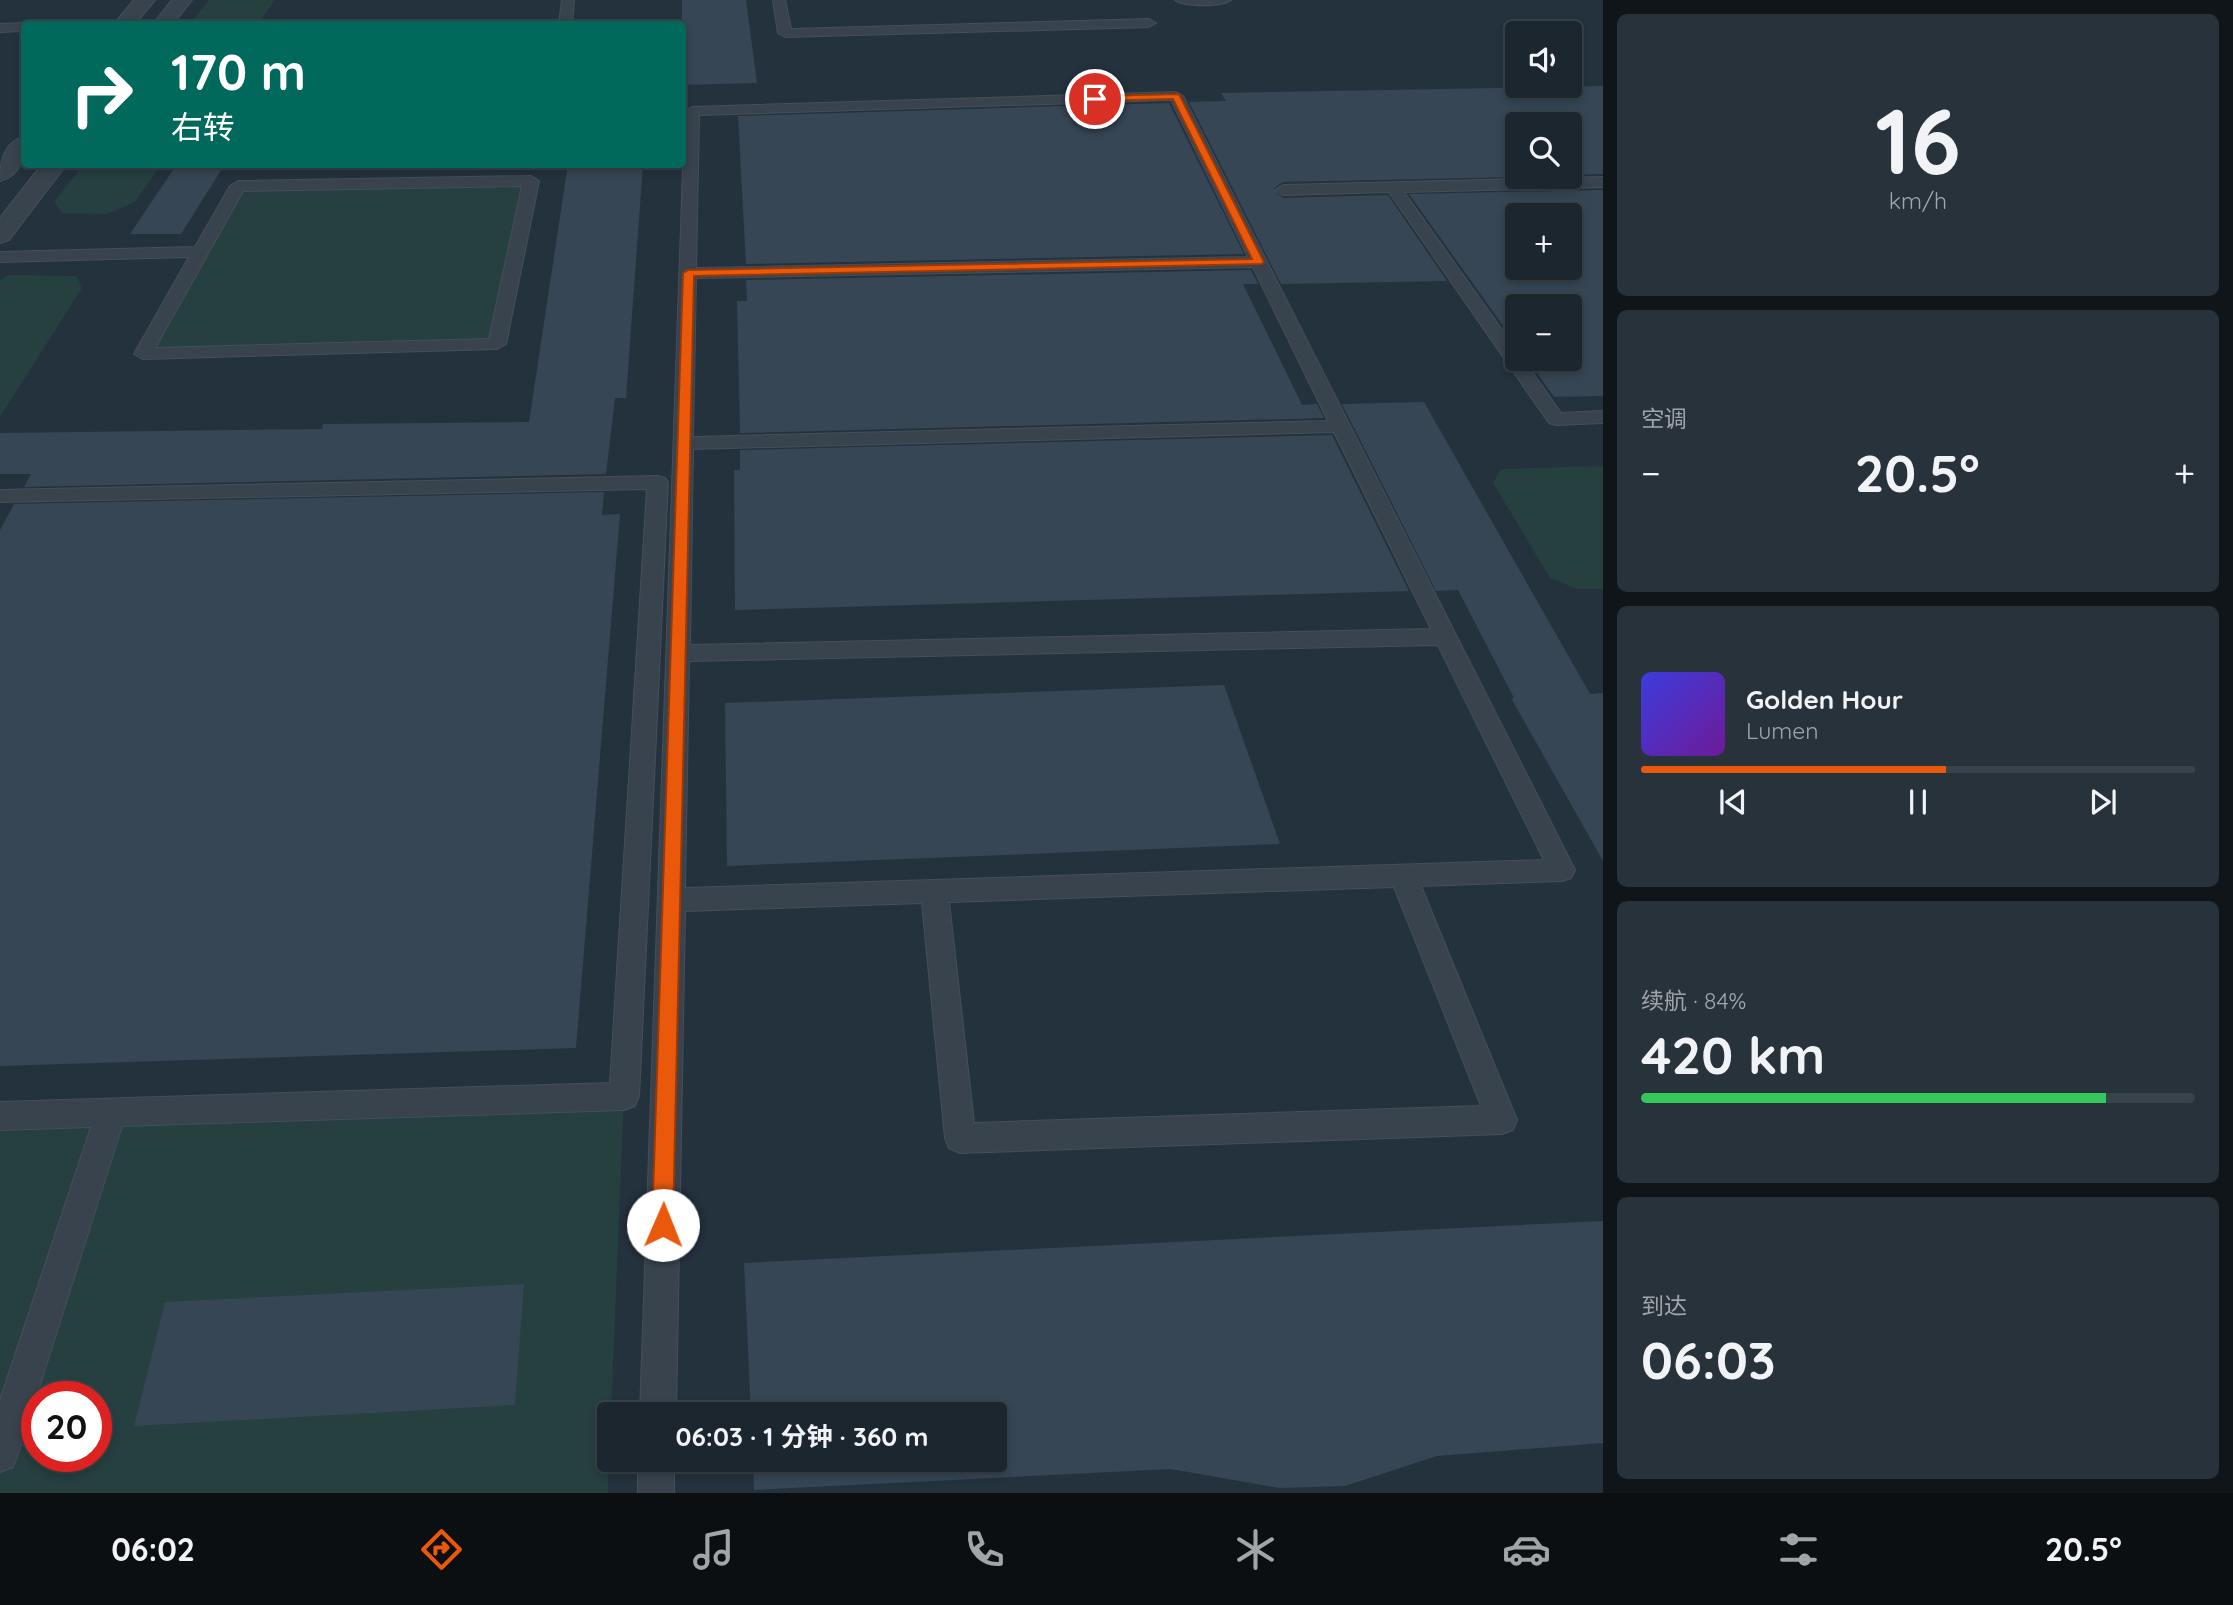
<!DOCTYPE html>
<html lang="zh">
<head>
<meta charset="utf-8">
<style>
  :root { --surface:#1b262e; --page:#28323a; --text:#f1f3f6; --muted:#a0a5aa; --line:#39434a; --accent:#ea580c }
  body { margin:0; font-family:Quicksand,"Noto Sans SC",sans-serif; background:var(--page); color:var(--text); height:100vh; display:flex; flex-direction:column; font-size:26px; white-space:nowrap }
  * { box-sizing:border-box; margin:0 }
  p { font-size:23px; color:var(--muted) }
  .icon { flex:none; width:38px; height:38px; fill:none; stroke:currentColor; stroke-width:2; stroke-linecap:round; stroke-linejoin:round }
  .map { position:relative; flex:1; overflow:hidden }
  .sheet { display:flex; flex-direction:column; gap:14px; padding:14px; background:#0f1519; width:630px }
  .sheet>* { flex:none }
  .banner { position:absolute; left:21px; top:21px; width:665px; height:147px; border-radius:7px; box-shadow:0 4px 10px #0003,0 0 0 2px var(--line); background:#00695c; color:#fff; overflow:hidden }
  .tools { position:absolute; left:1505px; top:21px; display:grid; gap:14px }
  .tools a { display:grid; place-items:center; width:77px; height:77px; border-radius:7px; background:var(--surface); box-shadow:0 4px 10px #0003,0 0 0 2px var(--line); font-size:35px }
  .speed { position:absolute; left:21px; top:1381px; display:flex; gap:14px; font-size:35px; font-weight:700; text-align:center }
  .speed>* { display:grid; place-content:center; width:91px; height:91px; border-radius:50%; background:var(--surface); box-shadow:0 4px 10px #0003,0 0 0 2px var(--line); line-height:1 }
  .speed .limit { border:10px solid #d22; background:#fff; color:#111 }
  .pin { position:absolute; display:grid; place-items:center; width:60px; height:60px; color:#fff; margin:-30px; border:4px solid #fff; border-radius:50%; box-shadow:0 2px 7px #0007 }
  .me { position:absolute; width:77px; margin:-38px; rotate:1deg; stroke-linejoin:round; filter:drop-shadow(0 0 5px #0008) }
  .turn { display:flex; align-items:center; gap:24px; height:147px; padding:0 35px; font-size:32px }
  .turn .icon { width:91px; height:91px; stroke-width:2.5 }
  .turn b { display:block; font-size:49px; line-height:60px }
  .big { font-size:52px; font-weight:700; line-height:1.1 }
  .sheet .widget { flex:1; display:flex; flex-direction:column; justify-content:center; gap:10px; min-width:0; padding:0 24px; border-radius:10px; background:var(--page) }
  .sheet .dial { align-items:center; gap:0 }
  .dial b { font-size:91px; line-height:1 }
  .song { display:flex; align-items:center; gap:21px }
  .cover { width:84px; height:84px; border-radius:10px; background:linear-gradient(135deg,hsl(240 70% 55%),hsl(280 70% 35%)) }
  .played { height:7px; border-radius:4px; background:linear-gradient(90deg,var(--accent) 55%,var(--line) 55%) }
  .keys { display:flex; justify-content:space-around; direction:ltr }
  .heat { display:flex; justify-content:space-between; align-items:center; font-size:38px; direction:ltr }
  .charge { height:10px; border-radius:5px; background:linear-gradient(90deg,#34c759 84%,var(--line) 0) }
  .trip { position:absolute; left:597px; top:1402px; width:410px; height:70px; border-radius:7px; background:var(--surface); box-shadow:0 4px 10px #0003,0 0 0 2px var(--line); font-weight:700; line-height:70px; text-align:center }
  .dock { display:flex; height:112px; justify-content:space-around; align-items:center; background:#0b0f12; color:var(--muted) }
  .dock .icon { width:49px; height:49px }
  .dock .active { color:var(--accent) }
  .dock b { font-size:32px; color:var(--text) }
  main { display:flex; flex:1; min-height:0 }
  .map>svg:first-child { display:block }
</style>
</head>
<body>
<main>
<div class="map">
<svg width="1603" height="1493" viewBox="0 0 1603 1493">
  <rect width="100%" height="100%" fill="#24323e"/>
  <!-- green -->
  <path fill="#263f3f" fill-rule="evenodd" d="M209 0H275L258 24H190Z
    M83 165V164L161 165 135 202 107 214 62 213 54 202Z
    M531 181 497 344 143 354 238 186Z
    M9 275 76 276 82 288 0 417V280Z
    M1603 466V589H1577L1550 578 1493 483 1501 469Z
    M624 1096 611 1414H609L608 1493H0V1116ZM37 1396H96V1456H37Z"/>
  <!-- building -->
  <path fill="#364654" fill-rule="evenodd" d="M682 0H746L757 83 682 85Z
    M1603 86V174L1570 175V124H1517V177L1283 182 1273 189 1283 198 1388 195 1447 281 1281 284 1189 102 1226 101 1221 93Z
    M1169 103 1244 254 746 264 738 116Z
    M177 164H225L181 234H130Z
    M568 164H643L626 398H615L606 474 24 487 31 474H0V433L322 429 323 424 529 422Z
    M1603 190V396L1554 397 1527 359H1570V306H1517V345L1409 194ZM1517 215H1570V268H1517Z
    M1251 270 1258 284H1243L1302 405 1317 404 1324 418 740 433 737 301H747L746 280Z
    M1424 402 1590 694 1603 693V861L1511 698H1514L1458 590 1436 591 1342 404Z
    M1332 435 1409 591 735 610 734 470H740V450Z
    M604 492 602 515 620 514 576 1048 0 1066V530L14 504Z
    M1224 685 1280 844 727 866 725 703Z
    M1603 1221V1443L1437 1456 1345 1486 1279 1488 1171 1469 754 1490 753 1460H994V1414H751L744 1263Z
    M524 1284 515 1405 134 1426 165 1302Z"/>
  <g fill="none" stroke-linecap="round" stroke-linejoin="round">
    <defs>
      <path id="service" d="M562 0H574L572 24H559Z
        M773 0H785L791 29 1149 19 1156 23 1149 27 785 37 778 33Z
        M1175 0H1231C1222 7 1184 7 1175 0Z
        M24 23 29 24H24V31L0 32V24Z
        M1176 92 1183 96 1575 870 1571 878 1562 881 1421 886 1517 1120 1513 1130 1502 1134 960 1153 949 1148 945 1138 922 903 685 911 676 1414H640L685 111 692 107ZM1171 100 1248 257 696 268 699 115ZM1253 267 1328 421 693 437 696 278ZM1334 432 1431 629 690 645 693 449ZM1438 645 1544 860 685 888 689 661ZM1394 887 1481 1106 974 1123 949 902Z
        M531 176 539 181 506 344 497 349 143 359 134 354 189 257 0 262V252L195 247 230 186 238 181ZM522 186 489 339 155 348 243 191Z
        M1603 177V187L1404 192 1517 351V359H1523L1561 413 1603 411V423L1556 425 1549 423 1389 192 1283 195 1275 190 1283 185Z
        M658 476 665 478 668 482 639 1096 635 1106 624 1110 122 1126 18 1454 13 1467 0 1472V1400L91 1127 0 1130V1102L610 1083 647 489 0 502V490Z
        M638 1460H674V1493H638Z"/>
      <path id="tertiary" d="M134 0H155L135 24H114Z
        M172 0H192L173 24H153Z
        M24 137C26 155 21 176 0 181 0 163 3 142 24 137Z
        M42 164H67L9 240 0 243V218Z"/>
    </defs>
    <!-- service casing -->
    <use href="#service" stroke="#444f5a" stroke-width="2"/>
    <!-- tertiary casing -->
    <use href="#tertiary" stroke="#444f5a" stroke-width="2"/>
    <!-- service -->
    <use href="#service" fill="#38434e" fill-rule="evenodd"/>
    <!-- tertiary -->
    <use href="#tertiary" fill="#38434e" fill-rule="evenodd"/>
  </g>
  <!-- route -->
  <path fill="#ea580c" stroke="#983908" stroke-width="2" d="M1179 94 1264 262 1262 264 694 276 673 1225 670 1232 663 1235 655 1232 652 1225 683 273 688 270 1252 259 1173 99 1095 101 1091 99 1095 96Z"/>
</svg>
<div class="tools">
<a><svg class="icon" aria-label="sound" viewBox="0 0 24 24"><path d="M4 9h4l5-4v14l-5-4H4zM17 9q2 3 0 6"/></svg></a>
<a><svg class="icon" aria-label="search" viewBox="0 0 24 24"><circle cx="10" cy="10" r="6"/><path d="M15 15l6 6"/></svg></a>
<a>+</a>
<a>−</a>
</div>
<div class="speed"><div class="limit">20</div></div>
<div class="pin" style="left:1095px;top:99px;background:#d93025"><svg class="icon" aria-label="arrive" viewBox="0 0 24 24"><path d="M6 21V4h12l-3 4 3 4H6"/></svg></div>
<svg class="me" style="left:663px;top:1225px" viewBox="-20 -20 40 40"><circle r="19" fill="#fff"/><path d="M0-13L10 11 0 6-10 11z" fill="#ea580c"/></svg>
<div class="trip">06:03 · 1 分钟 · 360 m</div>
<div class="banner">
<div class="turn"><svg class="icon" aria-label="right" viewBox="0 0 24 24"><path d="M7 20v-9h11M14 6l5 5-5 5"/></svg><div><b>170 m</b>右转</div></div>
</div>
</div>
<section class="sheet">
<div class="widget dial"><b>16</b><p>km/h</p></div>
<div class="widget"><p>空调</p>
<div class="heat"><a>−</a><b class="big">20.5°</b><a>+</a></div>
</div>
<div class="widget">
<div class="song"><i class="cover"></i><div><b>Golden Hour</b><p>Lumen</p></div></div>
<div class="played"></div>
<div class="keys"><svg class="icon" aria-label="previous" viewBox="0 0 24 24"><path d="M18 5L8 12l10 7zM5 5v14"/></svg><svg class="icon" aria-label="pause" viewBox="0 0 24 24"><path d="M8 5v14M16 5v14"/></svg><svg class="icon" aria-label="next" viewBox="0 0 24 24"><path d="M6 5l10 7-10 7zM19 5v14"/></svg></div>
</div>
<div class="widget"><p>续航 · 84%</p><b class="big">420 km</b><div class="charge"></div></div>
<div class="widget"><p>到达</p><b class="big">06:03</b></div>
</section>
</main>
<nav class="dock">
<b>06:02</b>
<svg class="icon active" aria-label="directions" viewBox="0 0 24 24"><path d="M12 3l9 9-9 9-9-9zM9 14v-3h6M13 9l2 2-2 2"/></svg>
<svg class="icon" aria-label="music" viewBox="0 0 24 24"><path d="M9 18V5l10-2v13"/><circle cx="6" cy="18" r="3"/><circle cx="16" cy="16" r="3"/></svg>
<svg class="icon" aria-label="phone" viewBox="0 0 24 24"><path d="M5 4h4l2 5-3 2q2 4 5 5l2-3 5 2v4C11 20 4 13 5 4z"/></svg>
<svg class="icon" aria-label="climate" viewBox="0 0 24 24"><path d="M12 3v18M4 7l16 10M4 17L20 7"/></svg>
<svg class="icon" aria-label="car" viewBox="0 0 24 24"><path d="M5 17H2v-5l4-1 3-4h7l3 4 3 1v5h-3M9 17h6M6 11h13"/><circle cx="7" cy="17" r="2"/><circle cx="17" cy="17" r="2"/></svg>
<svg class="icon" aria-label="filters" viewBox="0 0 24 24"><path d="M4 7h16M4 17h16"/><circle cx="9" cy="7" r="2"/><circle cx="15" cy="17" r="2"/></svg>
<b>20.5°</b>
</nav>
</body>
</html>
